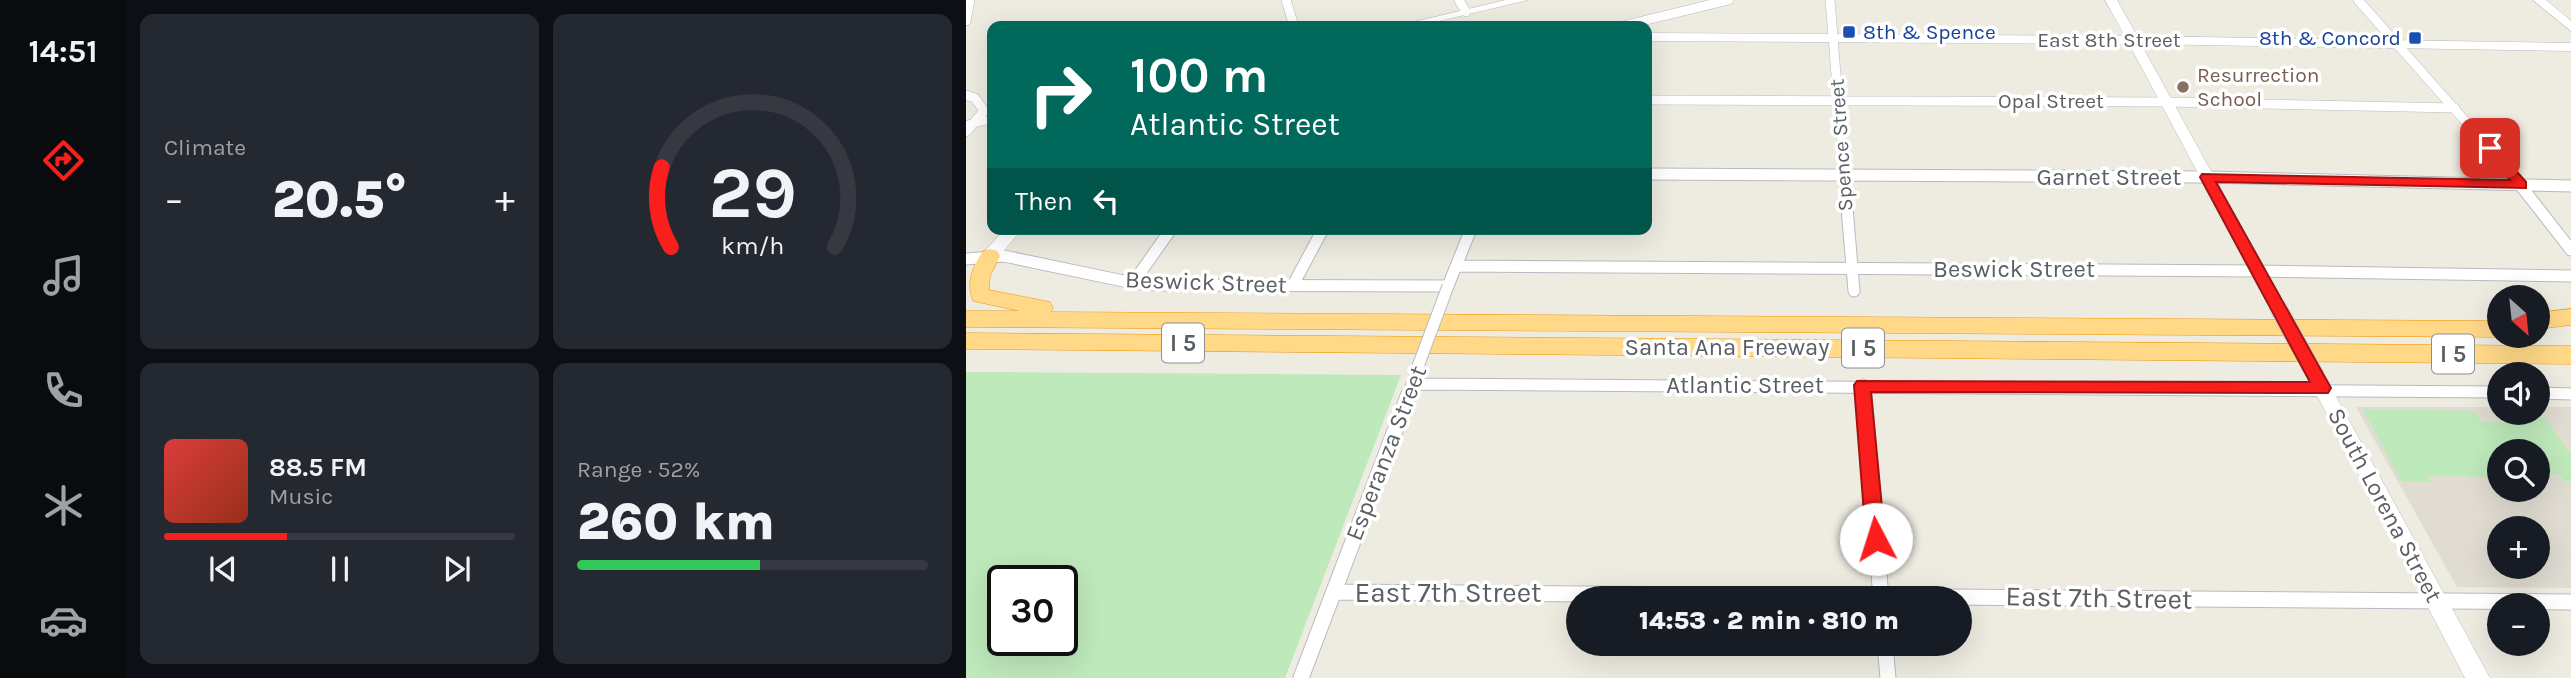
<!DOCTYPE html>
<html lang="en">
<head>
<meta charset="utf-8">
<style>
  :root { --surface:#171b24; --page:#242831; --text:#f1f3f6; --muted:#9ea1a6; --line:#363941; --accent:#fa1e1c }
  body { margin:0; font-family:Karla,sans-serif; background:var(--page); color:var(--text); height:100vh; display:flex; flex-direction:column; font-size:26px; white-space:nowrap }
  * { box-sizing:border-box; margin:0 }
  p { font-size:23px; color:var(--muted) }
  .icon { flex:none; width:38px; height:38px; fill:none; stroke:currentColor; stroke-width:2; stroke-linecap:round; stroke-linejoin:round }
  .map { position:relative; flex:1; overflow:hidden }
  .sheet { display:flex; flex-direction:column; gap:14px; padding:14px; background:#0d0f14; width:840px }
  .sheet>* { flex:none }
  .guide { position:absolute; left:21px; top:21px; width:665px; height:214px; border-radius:14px; box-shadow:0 7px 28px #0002; background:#00695c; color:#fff; overflow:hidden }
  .needle { width:46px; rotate:153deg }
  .buttons { position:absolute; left:1521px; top:285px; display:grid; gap:14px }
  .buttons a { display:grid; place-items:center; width:63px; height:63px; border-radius:50%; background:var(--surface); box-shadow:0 7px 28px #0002; font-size:35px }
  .speed { position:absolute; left:21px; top:565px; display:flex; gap:14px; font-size:35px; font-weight:700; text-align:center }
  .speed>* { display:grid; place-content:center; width:91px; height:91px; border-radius:50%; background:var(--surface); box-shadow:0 7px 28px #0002; line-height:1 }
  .speed .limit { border:4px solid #111; border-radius:10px; background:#fff; color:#111 }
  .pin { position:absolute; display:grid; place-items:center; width:60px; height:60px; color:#fff; margin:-30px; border-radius:14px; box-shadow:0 4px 10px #0006 }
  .me { position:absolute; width:77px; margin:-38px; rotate:355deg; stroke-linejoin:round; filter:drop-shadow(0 0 5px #0008) }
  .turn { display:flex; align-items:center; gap:24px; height:147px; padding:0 28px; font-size:32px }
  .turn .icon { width:91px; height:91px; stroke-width:2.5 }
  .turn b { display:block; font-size:49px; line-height:60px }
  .then { display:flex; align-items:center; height:66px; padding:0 28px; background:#0003; gap:14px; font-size:26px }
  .big { font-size:52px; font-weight:800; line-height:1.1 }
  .sheet .card { flex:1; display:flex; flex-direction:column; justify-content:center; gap:10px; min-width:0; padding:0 24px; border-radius:14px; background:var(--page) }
  .sheet .dial { align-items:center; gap:0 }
  .dial svg { height:182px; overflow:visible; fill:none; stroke:var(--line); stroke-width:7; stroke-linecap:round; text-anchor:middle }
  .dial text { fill:var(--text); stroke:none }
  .song { display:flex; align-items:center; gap:21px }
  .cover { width:84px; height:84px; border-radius:10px; background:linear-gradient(135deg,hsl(0 70% 55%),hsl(10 70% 35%)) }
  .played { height:7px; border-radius:4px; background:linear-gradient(90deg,var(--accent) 35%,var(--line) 35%) }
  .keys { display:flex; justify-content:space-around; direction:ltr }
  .heat { display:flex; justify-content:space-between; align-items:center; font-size:38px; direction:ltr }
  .charge { height:10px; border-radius:5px; background:linear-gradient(90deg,#34c759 52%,var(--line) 0) }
  .sheet .tiles { flex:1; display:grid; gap:14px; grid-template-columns:repeat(2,1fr) }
  .trip { position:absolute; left:600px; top:586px; width:406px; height:70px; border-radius:35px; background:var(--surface); box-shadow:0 7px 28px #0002; font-weight:800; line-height:70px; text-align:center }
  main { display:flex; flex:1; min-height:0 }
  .tabs { display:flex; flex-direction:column; width:126px; justify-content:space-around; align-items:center; background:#090b0e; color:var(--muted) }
  .tabs .icon { width:49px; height:49px }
  .tabs .active { color:var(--accent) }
  .tabs b { font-size:32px; color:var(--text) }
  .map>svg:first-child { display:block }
</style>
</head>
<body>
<main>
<nav class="tabs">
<b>14:51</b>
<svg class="icon active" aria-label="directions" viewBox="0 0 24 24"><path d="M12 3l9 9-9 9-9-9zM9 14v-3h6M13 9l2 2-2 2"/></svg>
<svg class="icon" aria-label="music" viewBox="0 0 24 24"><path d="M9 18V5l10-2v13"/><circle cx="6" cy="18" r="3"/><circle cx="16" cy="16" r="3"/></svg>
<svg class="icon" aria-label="phone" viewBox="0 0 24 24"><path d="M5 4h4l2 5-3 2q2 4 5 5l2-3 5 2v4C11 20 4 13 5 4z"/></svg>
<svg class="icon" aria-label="climate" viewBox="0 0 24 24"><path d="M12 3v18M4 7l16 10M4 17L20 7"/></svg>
<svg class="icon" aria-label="car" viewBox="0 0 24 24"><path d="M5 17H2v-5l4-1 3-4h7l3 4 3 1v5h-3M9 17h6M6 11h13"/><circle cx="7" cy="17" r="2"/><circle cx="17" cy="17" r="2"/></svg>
</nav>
<section class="sheet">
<div class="tiles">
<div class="card"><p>Climate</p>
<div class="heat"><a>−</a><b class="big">20.5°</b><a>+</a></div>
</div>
<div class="card dial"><svg viewBox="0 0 100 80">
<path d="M14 69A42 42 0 1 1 86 69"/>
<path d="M14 69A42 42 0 0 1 10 34" stroke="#fa1e1c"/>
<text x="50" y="56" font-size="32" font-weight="700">29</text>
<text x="50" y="72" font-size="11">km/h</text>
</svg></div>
<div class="card">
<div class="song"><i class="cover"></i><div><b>88.5 FM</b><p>Music</p></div></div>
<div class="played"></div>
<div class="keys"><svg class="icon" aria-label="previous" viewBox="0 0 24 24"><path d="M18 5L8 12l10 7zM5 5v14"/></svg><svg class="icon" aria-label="pause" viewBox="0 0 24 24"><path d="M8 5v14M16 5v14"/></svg><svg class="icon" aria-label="next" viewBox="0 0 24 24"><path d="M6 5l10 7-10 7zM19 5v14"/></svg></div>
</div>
<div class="card"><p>Range · 52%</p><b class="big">260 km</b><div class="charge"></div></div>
</div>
</section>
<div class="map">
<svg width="1605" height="678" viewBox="0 0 1605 678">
  <rect width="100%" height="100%" fill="#eeebe1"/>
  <!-- education -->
  <path fill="#e1dcd2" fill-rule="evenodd" d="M1390 407H1533V413H1572V407H1605V588L1491 587ZM1533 452H1572V490H1533ZM1533 528H1572V567H1533Z"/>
  <!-- green -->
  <path fill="#bee9bb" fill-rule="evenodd" d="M0 372 435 375 319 678H0ZM37 581H96V640H37Z
    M1397 409 1508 411 1516 422 1558 423 1556 418H1579L1605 455V481H1598L1593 474 1572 473V452H1533V473L1522 472 1524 477 1462 476 1465 482 1435 481Z"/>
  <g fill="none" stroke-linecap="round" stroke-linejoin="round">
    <defs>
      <path id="street-far2" d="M320 0 328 26
        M493 0 500 12
        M864 0 878 174
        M1392 0 1546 174
        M0 21 4 0
        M656 26 763 0
        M0 95 9 98 18 111 0 132
        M681 100 1200 102 1489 108
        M681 174H724"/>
      <path id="street-far1" d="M878 172 888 291
        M1544 172 1605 250
        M681 174 1241 177 1605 186
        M0 259 38 256 167 283 191 285 482 286 505 229
        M491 266 1292 271 1605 276
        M167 283 205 229
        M327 285 357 229
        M446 384 1533 392
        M897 385 898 396
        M1572 393 1605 394
        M442 396 449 377"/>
      <path id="street" d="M898 394 915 598
        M368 592 1605 602
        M919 644 922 678
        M335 678 443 394"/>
      <path id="secondary" d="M540 0H562L452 26H431Z
        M1139 0H1151L1171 36 1605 43V51L1175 44 1318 304 1310 310 1302 304 1163 44 681 41V33L1159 36Z
        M1567 0H1580L1605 21V31Z
        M26 115V123L0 129V121Z
        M39 229H56L30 260H18L16 256 18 252Z
        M1350 369 1356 371 1524 678H1499L1341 376 1344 371Z"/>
      <path id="highway" d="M24 249 31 251 34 256 24 276 23 290 84 302 87 308 85 312 1533 321V336H1537L1533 337 0 327V311H54L7 301C0 282 6 268 17 251Z
        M1605 309V325L1572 329V313Z
        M0 333 1605 346V364L0 349Z"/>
    </defs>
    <!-- street-far2 casing -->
    <use href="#street-far2" stroke="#b7bbbf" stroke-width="10"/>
    <!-- street-far1 casing -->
    <use href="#street-far1" stroke="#b7bbbf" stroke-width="13"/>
    <!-- street casing -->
    <use href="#street" stroke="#b7bbbf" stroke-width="17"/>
    <!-- secondary casing -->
    <use href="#secondary" stroke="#b7bcc2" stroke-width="1"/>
    <!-- highway casing -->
    <use href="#highway" stroke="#f09400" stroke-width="1"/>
    <!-- street-far2 -->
    <use href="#street-far2" stroke="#fff" stroke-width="9"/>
    <!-- street-far1 -->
    <use href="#street-far1" stroke="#fff" stroke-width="11"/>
    <!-- street -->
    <use href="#street" stroke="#fff" stroke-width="15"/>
    <!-- secondary -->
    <use href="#secondary" fill="#fff" fill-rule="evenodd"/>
    <!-- highway -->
    <use href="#highway" fill="#ffd888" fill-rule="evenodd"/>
    <defs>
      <path id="street-bridge" d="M451 369 482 286"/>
      <path id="secondary-bridge" d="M1310 304 1350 376"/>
    </defs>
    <!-- street-bridge casing -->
    <use href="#street-bridge" stroke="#b7bbbf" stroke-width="13" stroke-linecap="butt"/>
    <!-- secondary-bridge casing -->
    <use href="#secondary-bridge" stroke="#b7bcc2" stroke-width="18" stroke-linecap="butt"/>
    <!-- street-bridge -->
    <use href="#street-bridge" stroke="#fff" stroke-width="11"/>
    <!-- secondary-bridge -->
    <use href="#secondary-bridge" stroke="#fff" stroke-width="17"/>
  </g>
  <!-- route -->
  <path fill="#fa1e1c" stroke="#a21412" stroke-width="2" d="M1524 144 1528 146 1560 182V188L1250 182 1365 388 1362 393 905 392 919 539 917 545 910 548 903 545 900 539 888 385 891 381 1344 382 1234 177 1236 174 1544 180 1517 148Z"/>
  <!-- markers -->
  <g fill="#1a4fb4" stroke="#fff" stroke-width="2.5">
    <rect x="876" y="25" width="14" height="14" rx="3.5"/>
    <rect x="1442" y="31" width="14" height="14" rx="3.5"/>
  </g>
  <circle fill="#8d6e63" stroke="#fff" stroke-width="2.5" cx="1217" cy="87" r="7"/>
  <g text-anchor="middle" stroke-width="7" stroke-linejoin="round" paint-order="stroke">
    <!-- far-transit labels -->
    <g font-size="21" fill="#164399" stroke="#fff" text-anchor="start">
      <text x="897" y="39">8th &amp; Spence</text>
      <text x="1435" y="45" text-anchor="end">8th &amp; Concord</text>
    </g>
    <!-- far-street labels -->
    <g font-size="21" fill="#5a5f64" stroke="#fff">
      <text x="1143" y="47">East 8th Street</text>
      <text x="1085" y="108">Opal Street</text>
      <text transform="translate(875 145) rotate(-94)" y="7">Spence Street</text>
    </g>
    <!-- far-education labels -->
    <g font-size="21" fill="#785e54" stroke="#fff" text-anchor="start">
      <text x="1231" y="82">Resurrection<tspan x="1231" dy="24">School</tspan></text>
    </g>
    <!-- shield labels -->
    <g fill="#fff" stroke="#8c8f92" stroke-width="2">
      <rect x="196" y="323.5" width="42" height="39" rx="5"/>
      <rect x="876" y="328.5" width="42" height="39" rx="5"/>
      <rect x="1466" y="334.5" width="42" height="39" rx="5"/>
    </g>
    <g font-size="23" font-weight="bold" fill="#5a5f64">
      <text x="217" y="351">I 5</text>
      <text x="897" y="356">I 5</text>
      <text x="1487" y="362">I 5</text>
    </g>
    <!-- street labels -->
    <g font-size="24" fill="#5a5f64" stroke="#fff">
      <text x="1143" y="185">Garnet Street</text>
      <text x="1048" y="277">Beswick Street</text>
      <text transform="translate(240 282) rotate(2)" y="8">Beswick Street</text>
      <text x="761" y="355">Santa Ana Freeway</text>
      <text x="779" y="393">Atlantic Street</text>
      <text transform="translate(420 453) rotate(-69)" y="8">Esperanza Street</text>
      <text transform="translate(1419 505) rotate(62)" y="8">South Lorena Street</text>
    </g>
    <!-- near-street labels -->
    <g font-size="28" fill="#5a5f64" stroke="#fff">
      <text x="482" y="602">East 7th Street</text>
      <text transform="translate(1133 597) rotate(1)" y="10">East 7th Street</text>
    </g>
  </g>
</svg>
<div class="buttons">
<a><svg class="needle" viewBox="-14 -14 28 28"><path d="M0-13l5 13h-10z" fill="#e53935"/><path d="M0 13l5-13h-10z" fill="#9ea1a6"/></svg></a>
<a><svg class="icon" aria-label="sound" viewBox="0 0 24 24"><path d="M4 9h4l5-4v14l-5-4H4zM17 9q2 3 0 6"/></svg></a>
<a><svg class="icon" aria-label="search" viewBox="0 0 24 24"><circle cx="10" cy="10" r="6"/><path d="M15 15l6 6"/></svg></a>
<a>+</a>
<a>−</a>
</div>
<div class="speed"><div class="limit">30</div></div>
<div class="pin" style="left:1524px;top:148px;background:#d93025"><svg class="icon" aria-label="arrive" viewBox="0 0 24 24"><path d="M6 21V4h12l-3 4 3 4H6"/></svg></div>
<svg class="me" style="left:910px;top:539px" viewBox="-20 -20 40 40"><circle r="19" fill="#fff"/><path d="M0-13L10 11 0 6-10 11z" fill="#fa1e1c"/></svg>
<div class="trip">14:53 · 2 min · 810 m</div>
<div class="guide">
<div class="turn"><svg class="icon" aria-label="right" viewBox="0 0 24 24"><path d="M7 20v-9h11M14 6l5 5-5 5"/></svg><div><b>100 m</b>Atlantic Street</div></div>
<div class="then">Then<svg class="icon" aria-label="left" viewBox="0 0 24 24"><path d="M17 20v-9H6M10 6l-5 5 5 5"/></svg></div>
</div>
</div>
</main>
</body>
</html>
